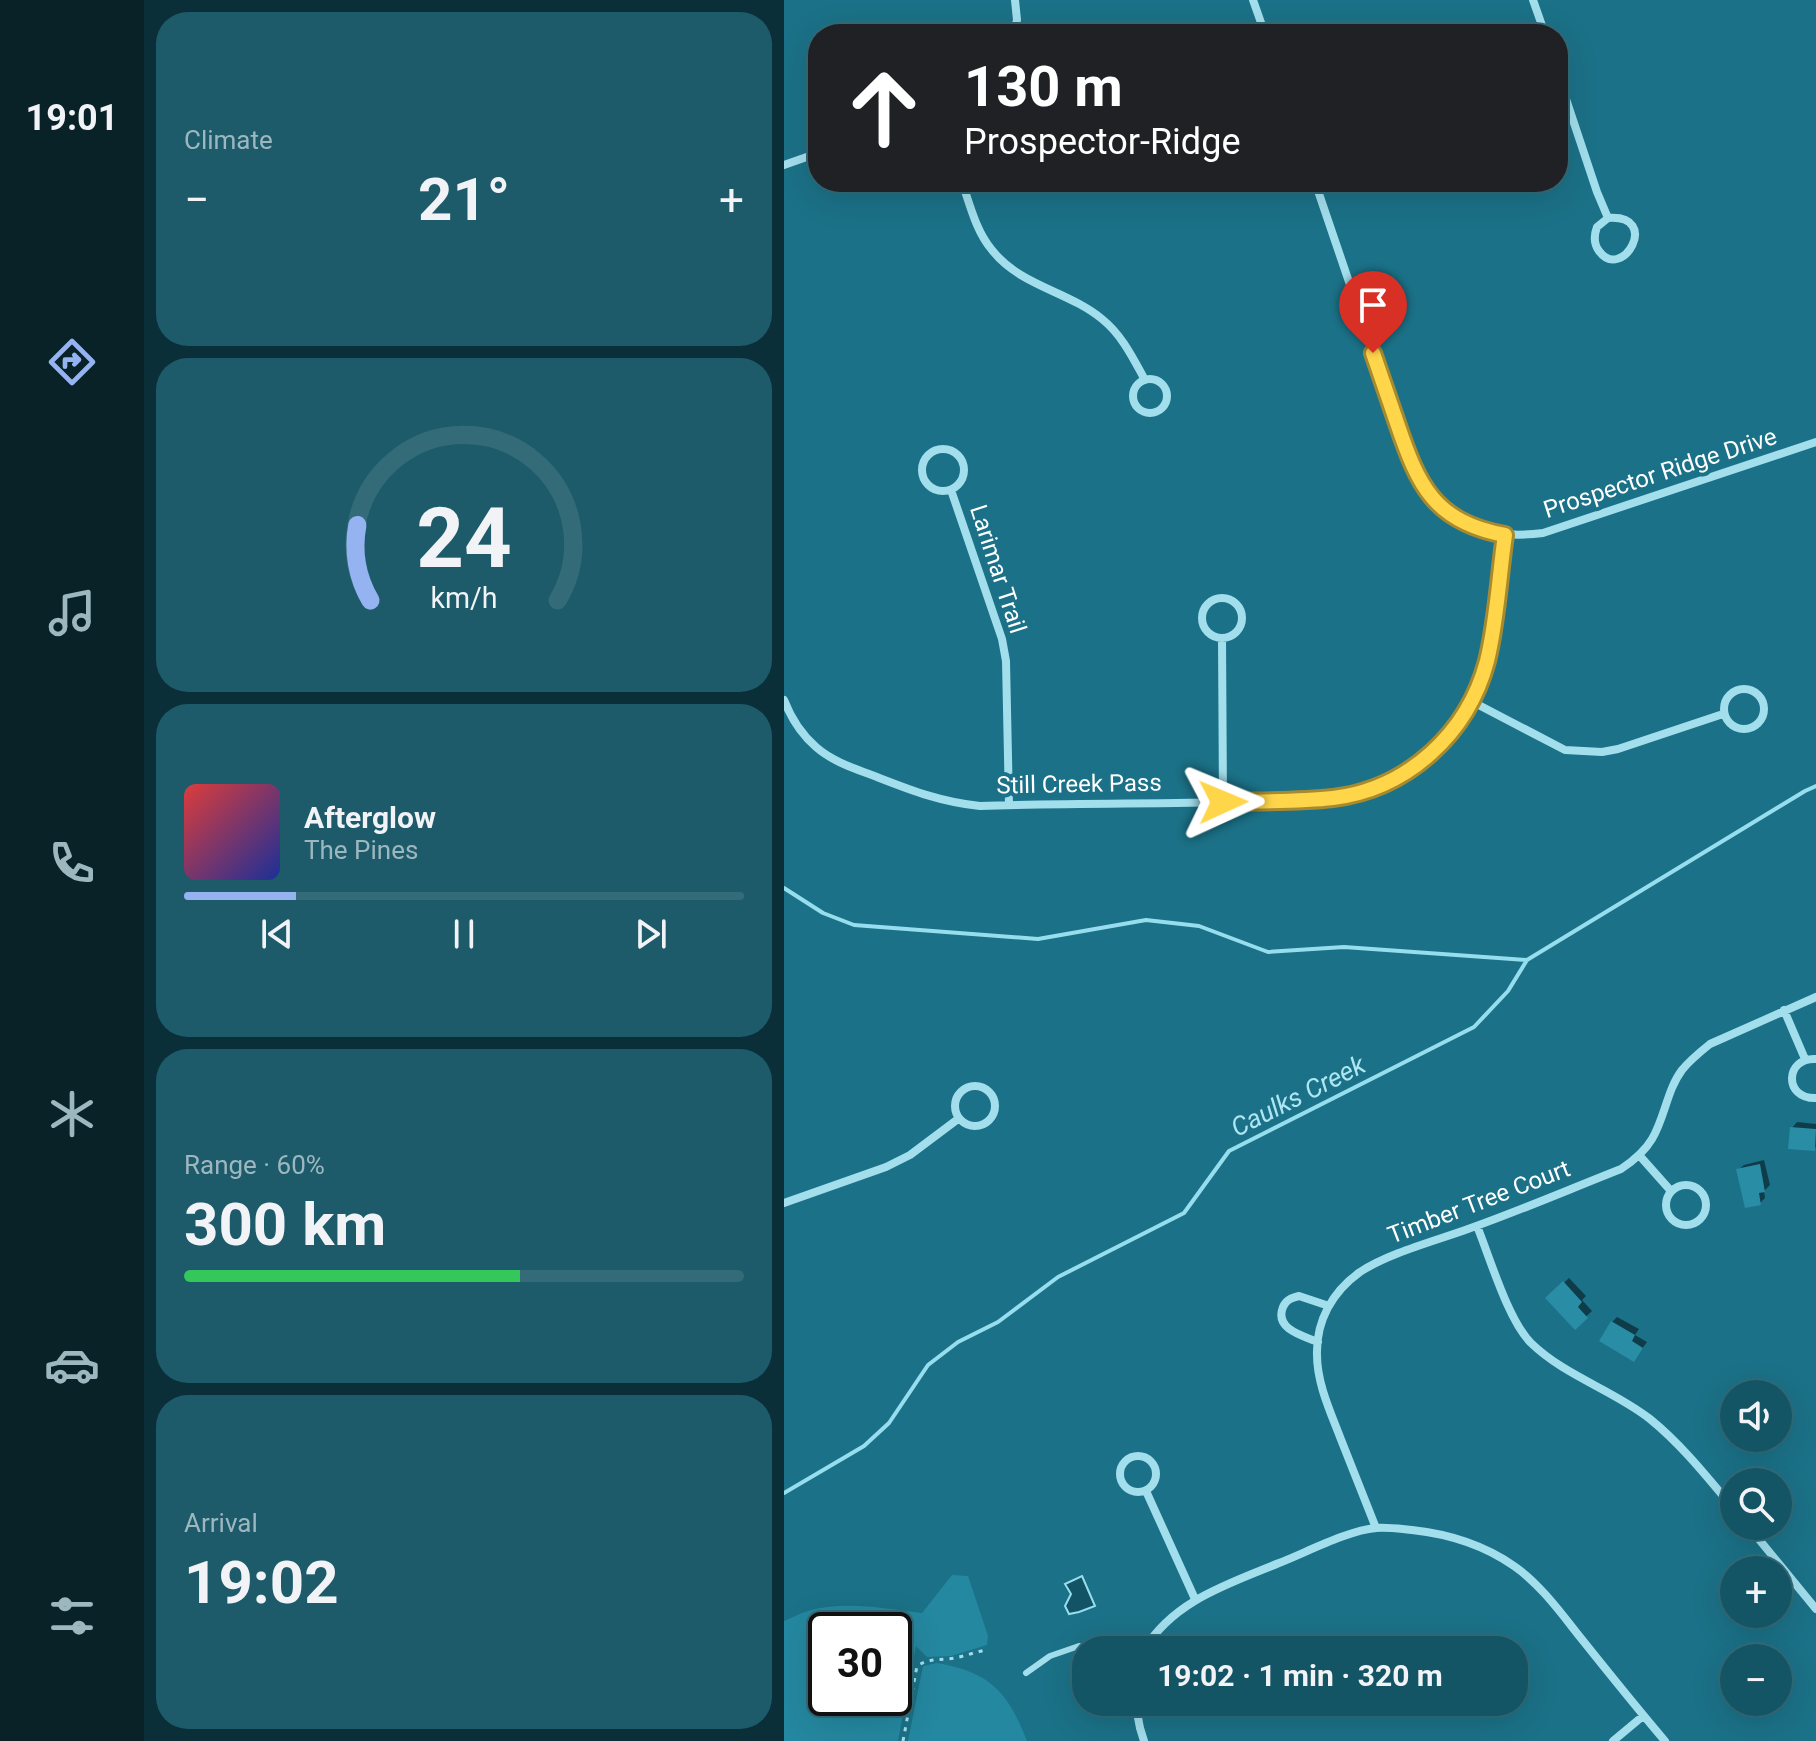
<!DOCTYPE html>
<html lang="en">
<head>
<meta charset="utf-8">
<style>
  :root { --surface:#145565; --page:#1d5b6b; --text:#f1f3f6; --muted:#9db7bf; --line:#336b79; --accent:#95b2f1 }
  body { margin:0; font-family:Roboto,sans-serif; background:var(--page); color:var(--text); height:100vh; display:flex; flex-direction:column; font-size:30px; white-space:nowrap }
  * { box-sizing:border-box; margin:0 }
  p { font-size:26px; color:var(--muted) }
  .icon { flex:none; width:44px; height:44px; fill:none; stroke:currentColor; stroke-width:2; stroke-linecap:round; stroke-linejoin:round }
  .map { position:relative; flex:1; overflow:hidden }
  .sheet { display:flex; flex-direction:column; gap:12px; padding:12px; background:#0b2f38; width:640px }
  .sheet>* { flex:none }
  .top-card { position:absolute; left:24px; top:24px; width:760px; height:168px; border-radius:32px; box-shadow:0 8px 32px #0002,0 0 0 2px var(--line); background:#202124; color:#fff; overflow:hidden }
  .fabs { position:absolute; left:936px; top:1380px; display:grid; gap:16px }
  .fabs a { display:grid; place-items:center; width:72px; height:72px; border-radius:50%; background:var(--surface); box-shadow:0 8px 32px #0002,0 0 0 2px var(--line); font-size:40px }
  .speed { position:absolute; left:24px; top:1612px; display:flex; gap:16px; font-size:40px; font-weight:700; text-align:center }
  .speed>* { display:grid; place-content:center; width:104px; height:104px; border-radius:50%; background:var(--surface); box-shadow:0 8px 32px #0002,0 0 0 2px var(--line); line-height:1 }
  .speed .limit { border:4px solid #111; border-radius:12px; background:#fff; color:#111 }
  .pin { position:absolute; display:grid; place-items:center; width:68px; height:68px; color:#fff; margin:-82px -34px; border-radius:50% 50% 50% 0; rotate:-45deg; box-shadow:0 0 8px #0007 }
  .pin .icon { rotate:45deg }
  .me { position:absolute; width:88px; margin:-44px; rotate:89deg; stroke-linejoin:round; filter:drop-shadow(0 0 6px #0008) }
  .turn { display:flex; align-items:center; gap:28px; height:168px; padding:0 24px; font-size:36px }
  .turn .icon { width:104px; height:104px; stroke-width:2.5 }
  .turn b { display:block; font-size:56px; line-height:68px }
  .big { font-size:60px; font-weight:700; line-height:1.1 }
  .sheet .tile { flex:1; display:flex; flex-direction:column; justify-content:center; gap:12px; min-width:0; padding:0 28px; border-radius:32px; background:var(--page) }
  .sheet .dial { align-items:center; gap:0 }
  .dial svg { height:208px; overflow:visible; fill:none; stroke:var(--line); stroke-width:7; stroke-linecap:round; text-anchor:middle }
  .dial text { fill:var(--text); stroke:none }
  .song { display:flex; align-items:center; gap:24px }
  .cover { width:96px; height:96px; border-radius:12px; background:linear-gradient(135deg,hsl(0 70% 55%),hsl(230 70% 35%)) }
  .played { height:8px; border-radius:4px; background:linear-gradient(90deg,var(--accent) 20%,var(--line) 20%) }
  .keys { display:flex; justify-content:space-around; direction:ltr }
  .heat { display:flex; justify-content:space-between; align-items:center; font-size:44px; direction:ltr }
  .charge { height:12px; border-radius:6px; background:linear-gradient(90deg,#34c759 60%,var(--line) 0) }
  .trip { position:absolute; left:288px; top:1636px; width:456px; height:80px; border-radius:32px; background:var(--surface); box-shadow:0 8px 32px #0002,0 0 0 2px var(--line); font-weight:700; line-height:80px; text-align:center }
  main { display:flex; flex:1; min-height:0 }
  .tab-bar { display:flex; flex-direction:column; width:144px; justify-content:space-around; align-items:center; background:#082228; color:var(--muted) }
  .tab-bar .icon { width:56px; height:56px }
  .tab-bar .active { color:var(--accent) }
  .tab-bar b { font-size:36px; color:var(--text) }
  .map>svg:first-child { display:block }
</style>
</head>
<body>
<main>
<nav class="tab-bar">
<b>19:01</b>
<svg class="icon active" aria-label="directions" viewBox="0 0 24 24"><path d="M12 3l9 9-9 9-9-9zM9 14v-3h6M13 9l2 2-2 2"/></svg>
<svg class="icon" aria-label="music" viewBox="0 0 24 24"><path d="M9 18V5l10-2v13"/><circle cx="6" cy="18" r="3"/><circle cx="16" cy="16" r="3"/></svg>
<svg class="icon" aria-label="phone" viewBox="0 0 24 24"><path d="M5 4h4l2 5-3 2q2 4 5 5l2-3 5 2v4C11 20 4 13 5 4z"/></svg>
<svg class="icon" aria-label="climate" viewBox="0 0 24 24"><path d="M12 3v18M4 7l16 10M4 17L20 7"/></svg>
<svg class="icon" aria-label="car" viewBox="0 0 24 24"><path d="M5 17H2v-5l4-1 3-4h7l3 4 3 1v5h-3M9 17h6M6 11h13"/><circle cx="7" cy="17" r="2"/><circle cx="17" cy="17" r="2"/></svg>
<svg class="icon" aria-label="filters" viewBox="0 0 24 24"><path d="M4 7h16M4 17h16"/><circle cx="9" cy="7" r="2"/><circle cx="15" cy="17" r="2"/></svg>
</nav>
<section class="sheet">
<div class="tile"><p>Climate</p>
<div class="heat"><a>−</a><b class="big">21°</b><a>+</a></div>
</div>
<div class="tile dial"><svg viewBox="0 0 100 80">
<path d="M14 69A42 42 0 1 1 86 69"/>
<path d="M14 69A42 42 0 0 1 9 40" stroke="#95b2f1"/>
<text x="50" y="56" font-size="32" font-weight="700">24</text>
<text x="50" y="72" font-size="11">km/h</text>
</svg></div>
<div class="tile">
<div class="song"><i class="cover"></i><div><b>Afterglow</b><p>The Pines</p></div></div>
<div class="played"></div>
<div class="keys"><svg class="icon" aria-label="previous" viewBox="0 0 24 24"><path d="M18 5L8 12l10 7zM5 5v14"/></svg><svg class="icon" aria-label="pause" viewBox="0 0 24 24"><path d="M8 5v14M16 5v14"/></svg><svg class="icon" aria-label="next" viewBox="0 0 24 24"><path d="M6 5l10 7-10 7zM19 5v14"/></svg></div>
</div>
<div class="tile"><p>Range · 60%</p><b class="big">300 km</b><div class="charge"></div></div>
<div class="tile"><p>Arrival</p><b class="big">19:02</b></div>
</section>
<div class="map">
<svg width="1032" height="1741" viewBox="0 0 1032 1741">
  <rect width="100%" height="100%" fill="#1b7187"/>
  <!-- green -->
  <path fill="#2488a0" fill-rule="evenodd" d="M168 1575 184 1576 204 1636 203 1645 167 1656 143 1657 132 1646 114 1741H0V1621C8 1618 16 1613 24 1611 60 1600 102 1609 138 1613ZM42 1630H110V1698H42Z
    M153 1663C206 1672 224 1692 243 1741H124L139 1666Z"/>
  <!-- water -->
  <path fill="#125366" stroke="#96deee" stroke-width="2" d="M298 1576 311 1606 295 1612 285 1614 281 1606 287 1594 281 1584Z"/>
  <!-- shadow -->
  <path fill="#0007" d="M1013 1122 1032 1124V1147L1030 1149 1008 1128Z
    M980 1160 986 1185 980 1191 981 1198 976 1203 954 1170 960 1165Z
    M785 1278 802 1296 798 1300 808 1311 791 1327 764 1298Z
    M833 1317 855 1329 851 1335 863 1342 850 1360 828 1322Z"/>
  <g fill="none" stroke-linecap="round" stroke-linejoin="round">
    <!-- stream -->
    <path stroke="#96deee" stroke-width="4" d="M0 888 39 913 70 925 254 939 362 920 415 926 484 952 560 947 743 960
      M0 1493 80 1446 105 1423 144 1365 174 1342 214 1322 274 1277 400 1213 445 1151 690 1027 724 991 743 960 1021 791 1032 786"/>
  </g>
  <!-- building -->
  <path fill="#2a8da6" d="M1006 1127 1032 1129 1031 1151 1004 1149Z
    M976 1164 981 1192 975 1193 977 1205 961 1208 952 1169Z
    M779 1281 798 1302 794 1307 804 1318 791 1330 761 1298Z
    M827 1321 851 1335 848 1341 859 1348 850 1362 815 1341Z"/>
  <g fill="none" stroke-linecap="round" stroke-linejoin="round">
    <!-- path -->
    <path stroke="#a3deec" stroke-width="3" stroke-dasharray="4 6" stroke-linecap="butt" d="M119 1741 133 1666C144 1659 152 1660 164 1659 177 1658 190 1652 202 1650"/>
    <!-- lane -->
    <path stroke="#a3deec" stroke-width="6" d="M242 1673 266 1656 295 1646 316 1650"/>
    <!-- street -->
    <path stroke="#a3deec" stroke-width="8" d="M469 0 481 34
      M749 0 761 34
      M229 34 233 20 231 0
      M774 75 813 192 824 218 813 227C810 235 809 243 815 251 838 283 878 214 824 218
      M0 165 34 153
      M178 182C186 205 192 231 208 250 236 286 284 291 318 319 338 335 349 358 361 380
      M531 182 628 467C660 521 696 541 759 533L1032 442
      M349 396a17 17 0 1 1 34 0a17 17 0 1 1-34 0Z
      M138 470a21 21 0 1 1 42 0a21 21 0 1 1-42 0Z
      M167 490 218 639 222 661 225 805
      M418 618a20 20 0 1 1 40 0a20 20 0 1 1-40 0Z
      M438 638 439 802
      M940 709a20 20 0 1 1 40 0a20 20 0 1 1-40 0Z
      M0 700C7 718 17 734 32 747 49 762 72 769 93 777 129 791 157 802 196 806 281 803 366 804 452 802 497 801 547 804 590 788 625 776 660 749 679 717 711 661 712 597 721 535
      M687 701 781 750 818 752 834 749 939 714
      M1000 1010 1021 1059
      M1032 1059C1001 1057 999 1099 1032 1098
      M171 1106a20 20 0 1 1 40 0a20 20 0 1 1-40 0Z
      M855 1155 887 1191
      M882 1205a20 20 0 1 1 40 0a20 20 0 1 1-40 0Z
      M0 1203 102 1167 126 1155 174 1119
      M693 1226C706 1258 724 1320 747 1343 781 1376 829 1390 866 1419 898 1445 924 1478 950 1509
      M534 1342C519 1336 490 1329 499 1307 502 1300 507 1298 515 1296L545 1306
      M336 1474a18 18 0 1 1 36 0a18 18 0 1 1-36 0Z
      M362 1491 411 1599
      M964 1526 1032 1609
      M592 1528C580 1497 568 1467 556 1437 546 1411 533 1383 533 1355 532 1321 548 1292 576 1272 605 1253 651 1241 684 1229 735 1211 786 1189 837 1169 849 1161 861 1151 868 1139 881 1117 883 1090 898 1070 906 1060 916 1052 926 1044L1032 997
      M360 1650C389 1601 444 1584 495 1563 521 1553 565 1530 592 1528 603 1527 617 1529 628 1530 665 1534 700 1545 730 1566 756 1584 777 1613 796 1637 824 1672 852 1707 881 1741
      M351 1702 356 1728 360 1741
      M829 1741 859 1716"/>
  </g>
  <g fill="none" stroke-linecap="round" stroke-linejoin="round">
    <defs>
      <path id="route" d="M439 802C476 801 513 802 549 798 624 789 684 733 703 661 713 621 715 576 721 535 650 522 634 485 613 423 605 400 597 376 589 353"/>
    </defs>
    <!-- route casing -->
    <use href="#route" stroke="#a68a30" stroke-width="20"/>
    <!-- route -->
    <use href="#route" stroke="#ffd54a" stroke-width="14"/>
  </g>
  <g text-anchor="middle" stroke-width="8" stroke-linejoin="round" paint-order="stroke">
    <!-- street labels -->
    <g font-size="24" fill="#fff" stroke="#1b7187">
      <text transform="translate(876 473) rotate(-18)" y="8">Prospector Ridge Drive</text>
      <text transform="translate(214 569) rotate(72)" y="8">Larimar Trail</text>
      <text transform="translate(295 784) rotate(-1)" y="8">Still Creek Pass</text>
      <text transform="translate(695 1202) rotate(-21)" y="8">Timber Tree Court</text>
    </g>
    <!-- water labels -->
    <g font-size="26" font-style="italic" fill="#afe6f3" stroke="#1b7187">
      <text transform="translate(514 1096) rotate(-27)" y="9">Caulks Creek</text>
    </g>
  </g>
</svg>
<div class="fabs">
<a><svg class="icon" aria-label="sound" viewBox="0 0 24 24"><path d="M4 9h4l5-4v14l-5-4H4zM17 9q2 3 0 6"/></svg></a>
<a><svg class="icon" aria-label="search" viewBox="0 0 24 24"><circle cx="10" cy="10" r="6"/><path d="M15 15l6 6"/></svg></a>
<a>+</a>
<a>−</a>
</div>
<div class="speed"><div class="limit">30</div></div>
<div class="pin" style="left:589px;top:353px;background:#d93025"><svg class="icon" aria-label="arrive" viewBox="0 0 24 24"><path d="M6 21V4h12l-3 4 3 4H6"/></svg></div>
<svg class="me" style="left:439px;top:802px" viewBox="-20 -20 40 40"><path d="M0-17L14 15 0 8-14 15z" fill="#ffd54a" stroke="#fff" stroke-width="4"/></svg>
<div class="trip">19:02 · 1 min · 320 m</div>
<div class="top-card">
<div class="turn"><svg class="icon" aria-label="ahead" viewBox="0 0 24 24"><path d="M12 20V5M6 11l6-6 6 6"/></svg><div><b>130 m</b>Prospector-Ridge</div></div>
</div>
</div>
</main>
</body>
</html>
